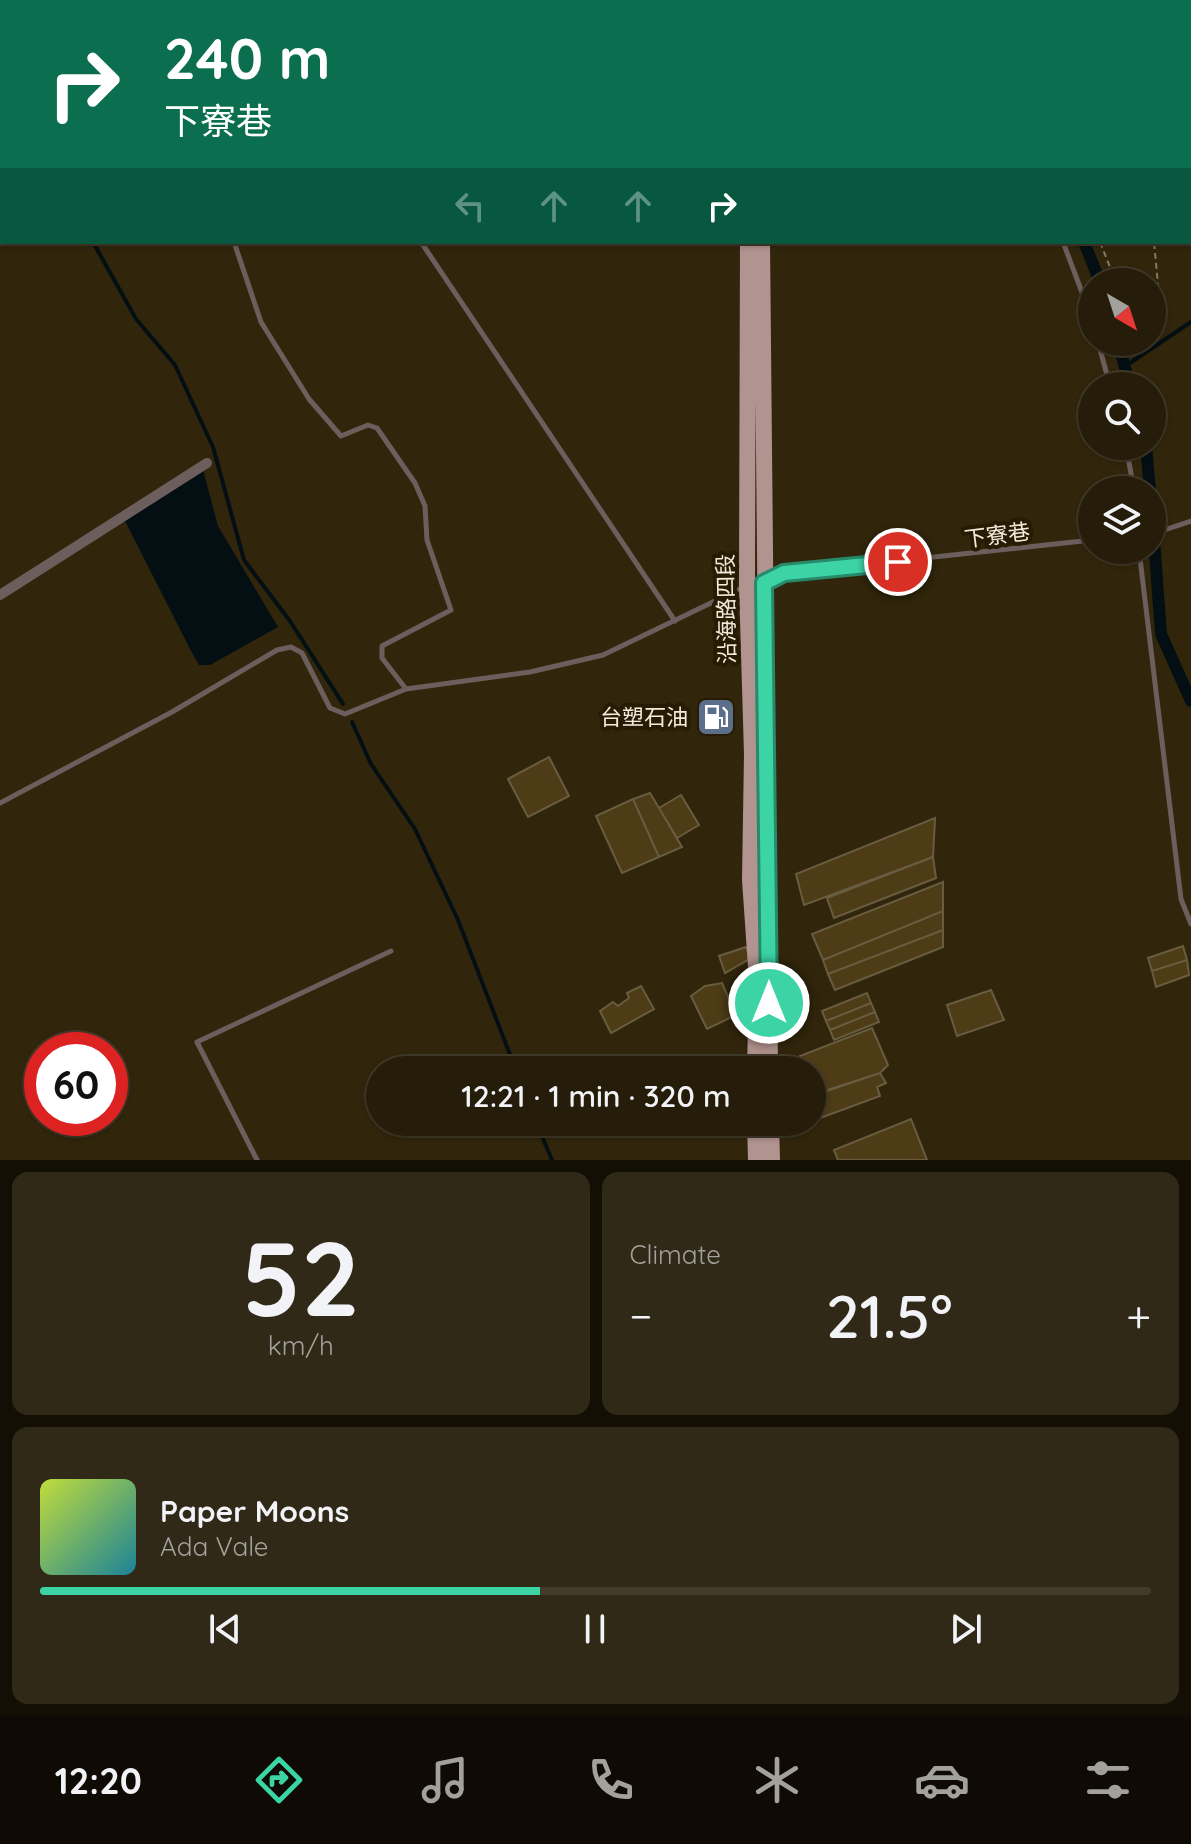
<!DOCTYPE html>
<html lang="en">
<head>
<meta charset="utf-8">
<style>
  :root { --surface:#251c09; --page:#312917; --text:#f1f3f6; --muted:#a3a19c; --line:#423a2a; --accent:#3cd4a4 }
  body { margin:0; font-family:Quicksand,"Noto Sans TC",sans-serif; background:var(--page); color:var(--text); height:100vh; display:flex; flex-direction:column; font-size:30px; white-space:nowrap }
  * { box-sizing:border-box; margin:0 }
  p { font-size:26px; color:var(--muted) }
  .icon { flex:none; width:44px; height:44px; fill:none; stroke:currentColor; stroke-width:2; stroke-linecap:round; stroke-linejoin:round }
  .map { position:relative; height:1160px; overflow:hidden }
  .details { display:flex; flex-direction:column; gap:12px; padding:12px; background:#140f05; flex:1 }
  .details>* { flex:none }
  .guide { position:absolute; left:0px; top:0px; width:1192px; height:244px; box-shadow:0 2px 6px #0004,0 0 0 2px var(--line); background:#0b6e4f; color:#fff; overflow:hidden }
  .needle { width:52px; rotate:141deg }
  .fabs { position:absolute; left:1078px; top:268px; display:grid; gap:16px }
  .fabs a { display:grid; place-items:center; width:88px; height:88px; border-radius:50%; background:var(--surface); box-shadow:0 2px 6px #0004,0 0 0 2px var(--line); font-size:40px }
  .speed { position:absolute; left:24px; top:1032px; display:flex; gap:16px; font-size:40px; font-weight:700; text-align:center }
  .speed>* { display:grid; place-content:center; width:104px; height:104px; border-radius:50%; background:var(--surface); box-shadow:0 2px 6px #0004,0 0 0 2px var(--line); line-height:1 }
  .speed .limit { border:12px solid #d22; background:#fff; color:#111 }
  .pin { position:absolute; display:grid; place-items:center; width:68px; height:68px; color:#fff; margin:-34px; border:4px solid #fff; border-radius:50%; box-shadow:0 2px 8px #0007 }
  .me { position:absolute; width:88px; margin:-44px; rotate:0deg; stroke-linejoin:round; filter:drop-shadow(0 0 6px #0008) }
  .turn { display:flex; align-items:center; gap:28px; height:168px; padding:0 32px; font-size:36px }
  .turn .icon { width:104px; height:104px; stroke-width:2.5 }
  .turn b { display:block; font-size:56px; line-height:68px }
  .lanes { display:flex; align-items:center; height:76px; padding:0 32px; background:#0003; justify-content:center; gap:40px; direction:ltr }
  .lanes .off { opacity:.35 }
  .big { font-size:60px; font-weight:600; line-height:1.1 }
  .details .widget { flex:1; display:flex; flex-direction:column; justify-content:center; gap:12px; min-width:0; padding:0 28px; border-radius:16px; background:var(--page) }
  .details .dial { align-items:center; gap:0 }
  .dial b { font-size:104px; line-height:1 }
  .song { display:flex; align-items:center; gap:24px }
  .cover { width:96px; height:96px; border-radius:12px; background:linear-gradient(135deg,hsl(70 70% 55%),hsl(190 70% 35%)) }
  .played { height:8px; border-radius:4px; background:linear-gradient(90deg,var(--accent) 45%,var(--line) 45%) }
  .keys { display:flex; justify-content:space-around; direction:ltr }
  .heat { display:flex; justify-content:space-between; align-items:center; font-size:44px; direction:ltr }
  .details .tiles { flex:1; display:grid; gap:12px; grid-template-columns:1fr 1fr }
  .widget:last-child { grid-column:span 2 }
  .trip { position:absolute; left:366px; top:1056px; width:460px; height:80px; border-radius:40px; background:var(--surface); box-shadow:0 2px 6px #0004,0 0 0 2px var(--line); font-weight:600; line-height:80px; text-align:center }
  .tab-bar { display:flex; height:128px; justify-content:space-around; align-items:center; background:#0f0b04; color:var(--muted) }
  .tab-bar .icon { width:56px; height:56px }
  .tab-bar .active { color:var(--accent) }
  .tab-bar b { font-size:36px; color:var(--text) }
  .map>svg:first-child { display:block }
</style>
</head>
<body>
<div class="map">
<svg width="1191" height="1160" viewBox="0 0 1191 1160">
  <rect width="100%" height="100%" fill="#31260c"/>
  <!-- water -->
  <path fill="#040f13" d="M203 470 218 526 278 627 210 665H199L191 651 123 517Z"/>
  <g fill="none" stroke-linecap="round" stroke-linejoin="round">
    <!-- stream -->
    <path stroke="#040f13" stroke-width="4" d="M0 61 2 65
      M93 242 136 319 175 365 213 447 244 560 290 621 343 704
      M1124 367 1191 322
      M352 722 371 764 415 829 458 920 516 1070
      M536 1122 552 1160"/>
    <!-- canal -->
    <path stroke="#040f13" stroke-width="12" d="M995 0 996 2
      M1084 242 1100 282
      M1118 342 1130 386
      M1146 446 1150 490
      M1152 512 1161 634 1191 701"/>
  </g>
  <!-- building -->
  <path fill="#4d3c15" stroke="#685c41" stroke-width="2" d="M549 757 569 796 528 817 508 779Z
    M650 793 682 847 659 857 633 799Z
    M681 795 699 825 677 838 659 808Z
    M633 799 659 857 622 873 596 816Z
    M935 818 933 857 804 905 796 874Z
    M933 857 936 878 834 918 827 898Z
    M943 882V911L823 960 812 934Z
    M943 911V930L828 974 823 960Z
    M943 930V947L835 990 828 974Z
    M1183 946 1187 960 1152 971 1148 958Z
    M746 947 751 958 725 973 719 956Z
    M1187 960 1189 975 1156 987 1152 971Z
    M722 983 736 1015 707 1029 691 996 705 986Z
    M641 986 654 1009 611 1033 600 1011 613 1002 618 1006 629 998 627 993Z
    M991 990 1004 1020 957 1036 947 1005Z
    M867 993 871 1003 826 1021 822 1011Z
    M871 1003 875 1012 830 1030 826 1021Z
    M875 1012 879 1022 834 1040 830 1030Z
    M872 1028 888 1065 880 1073 815 1094 812 1070H806L800 1056Z
    M880 1073 886 1083 877 1087 880 1096 812 1121V1096Z
    M911 1119 927 1160H838L834 1150Z"/>
  <g fill="none" stroke-linecap="round" stroke-linejoin="round">
    <!-- path -->
    <path stroke="#837a64" stroke-width="2" stroke-dasharray="6 4" stroke-linecap="butt" d="M1100 242 1116 282
      M1152 333 1162 327 1154 242
      M1133 342H1135"/>
    <!-- lane -->
    <path stroke="#6c5e5c" stroke-width="5" d="M263 0 264 2
      M977 0V2
      M1085 0 1086 2
      M0 79V86
      M234 242 261 322 309 399 341 436 368 425 377 428 415 483 425 506 427 540 451 610 382 646V658L406 689
      M421 242 675 621
      M1063 242 1092 319
      M1098 342 1110 386
      M1126 446 1134 490
      M1152 534 1191 521
      M1139 550 1181 899 1191 924
      M767 581 784 573 1092 540
      M0 803 172 712 277 650 291 647 302 653 330 708 345 714 406 689 530 672 603 655 742 588
      M257 1160 197 1042 391 951"/>
    <!-- street -->
    <path stroke="#6c5e5c" stroke-width="10" d="M0 595 207 463"/>
    <!-- primary -->
    <path stroke="#b1938f" stroke-width="16" d="M750 2V0
      M764 2V0
      M748 242 747 586 752 754 750 880 757 981 755 1070
      M762 242 770 1070
      M755 1122 756 1160
      M771 1122 772 1160"/>
  </g>
  <g fill="none" stroke-linecap="round" stroke-linejoin="round">
    <defs>
      <path id="route" d="M769 1003 764 583 784 573 898 562"/>
    </defs>
    <!-- route casing -->
    <use href="#route" stroke="#278a6b" stroke-width="20"/>
    <!-- route -->
    <use href="#route" stroke="#3cd4a4" stroke-width="14"/>
  </g>
  <!-- icons -->
  <defs>
    <symbol id="fuel-square" viewBox="-11 -11 22 22"><rect x="-9" y="-9" width="18" height="18" rx="4" fill="#5c6f8a" stroke="#271c03"/><path d="M-5.5-6h7V0h2V4h1.3V-2.5L3-4.5l.8-.8L6-3V5H2.5V1h-1V6h-7ZM-4.2-4.7v3.2H.2V-4.7Z" fill="#fff"/></symbol>
  </defs>
  <g fill-rule="evenodd">
    <use href="#fuel-square" x="694" y="695" width="44" height="44"/>
  </g>
  <g text-anchor="middle" stroke-width="8" stroke-linejoin="round" paint-order="stroke">
    <!-- street labels -->
    <g font-size="22" fill="#f2ebdc" stroke="#271c03">
      <text transform="translate(997 535) rotate(-7)" y="8">下寮巷</text>
      <text transform="translate(726 609) rotate(-91)" y="8">沿海路四段</text>
    </g>
    <!-- poi labels -->
    <g font-size="22" fill="#f2ebdc" stroke="#271c03" text-anchor="end">
      <text x="688" y="725">台塑石油</text>
    </g>
  </g>
</svg>
<div class="fabs">
<a><svg class="needle" viewBox="-14 -14 28 28"><path d="M0-13l5 13h-10z" fill="#e53935"/><path d="M0 13l5-13h-10z" fill="#a3a19c"/></svg></a>
<a><svg class="icon" aria-label="search" viewBox="0 0 24 24"><circle cx="10" cy="10" r="6"/><path d="M15 15l6 6"/></svg></a>
<a><svg class="icon" aria-label="layers" viewBox="0 0 24 24"><path d="M12 4l9 5-9 5-9-5zM3 14l9 5 9-5"/></svg></a>
</div>
<div class="speed"><div class="limit">60</div></div>
<div class="pin" style="left:898px;top:562px;background:#d93025"><svg class="icon" aria-label="arrive" viewBox="0 0 24 24"><path d="M6 21V4h12l-3 4 3 4H6"/></svg></div>
<svg class="me" style="left:769px;top:1003px" viewBox="-20 -20 40 40"><circle r="17" fill="#3cd4a4" stroke="#fff" stroke-width="3"/><path d="M0-11L8 9 0 5-8 9z" fill="#fff"/></svg>
<div class="trip">12:21 · 1 min · 320 m</div>
<div class="guide">
<div class="turn"><svg class="icon" aria-label="right" viewBox="0 0 24 24"><path d="M7 20v-9h11M14 6l5 5-5 5"/></svg><div><b>240 m</b>下寮巷</div></div>
<div class="lanes"><svg class="icon off" aria-label="left" viewBox="0 0 24 24"><path d="M17 20v-9H6M10 6l-5 5 5 5"/></svg><svg class="icon off" aria-label="ahead" viewBox="0 0 24 24"><path d="M12 20V5M6 11l6-6 6 6"/></svg><svg class="icon off" aria-label="ahead" viewBox="0 0 24 24"><path d="M12 20V5M6 11l6-6 6 6"/></svg><svg class="icon" aria-label="right" viewBox="0 0 24 24"><path d="M7 20v-9h11M14 6l5 5-5 5"/></svg></div>
</div>
</div>
<section class="details">
<div class="tiles">
<div class="widget dial"><b>52</b><p>km/h</p></div>
<div class="widget"><p>Climate</p>
<div class="heat"><a>−</a><b class="big">21.5°</b><a>+</a></div>
</div>
<div class="widget">
<div class="song"><i class="cover"></i><div><b>Paper Moons</b><p>Ada Vale</p></div></div>
<div class="played"></div>
<div class="keys"><svg class="icon" aria-label="previous" viewBox="0 0 24 24"><path d="M18 5L8 12l10 7zM5 5v14"/></svg><svg class="icon" aria-label="pause" viewBox="0 0 24 24"><path d="M8 5v14M16 5v14"/></svg><svg class="icon" aria-label="next" viewBox="0 0 24 24"><path d="M6 5l10 7-10 7zM19 5v14"/></svg></div>
</div>
</div>
</section>
<nav class="tab-bar">
<b>12:20</b>
<svg class="icon active" aria-label="directions" viewBox="0 0 24 24"><path d="M12 3l9 9-9 9-9-9zM9 14v-3h6M13 9l2 2-2 2"/></svg>
<svg class="icon" aria-label="music" viewBox="0 0 24 24"><path d="M9 18V5l10-2v13"/><circle cx="6" cy="18" r="3"/><circle cx="16" cy="16" r="3"/></svg>
<svg class="icon" aria-label="phone" viewBox="0 0 24 24"><path d="M5 4h4l2 5-3 2q2 4 5 5l2-3 5 2v4C11 20 4 13 5 4z"/></svg>
<svg class="icon" aria-label="climate" viewBox="0 0 24 24"><path d="M12 3v18M4 7l16 10M4 17L20 7"/></svg>
<svg class="icon" aria-label="car" viewBox="0 0 24 24"><path d="M5 17H2v-5l4-1 3-4h7l3 4 3 1v5h-3M9 17h6M6 11h13"/><circle cx="7" cy="17" r="2"/><circle cx="17" cy="17" r="2"/></svg>
<svg class="icon" aria-label="filters" viewBox="0 0 24 24"><path d="M4 7h16M4 17h16"/><circle cx="9" cy="7" r="2"/><circle cx="15" cy="17" r="2"/></svg>
</nav>
</body>
</html>
